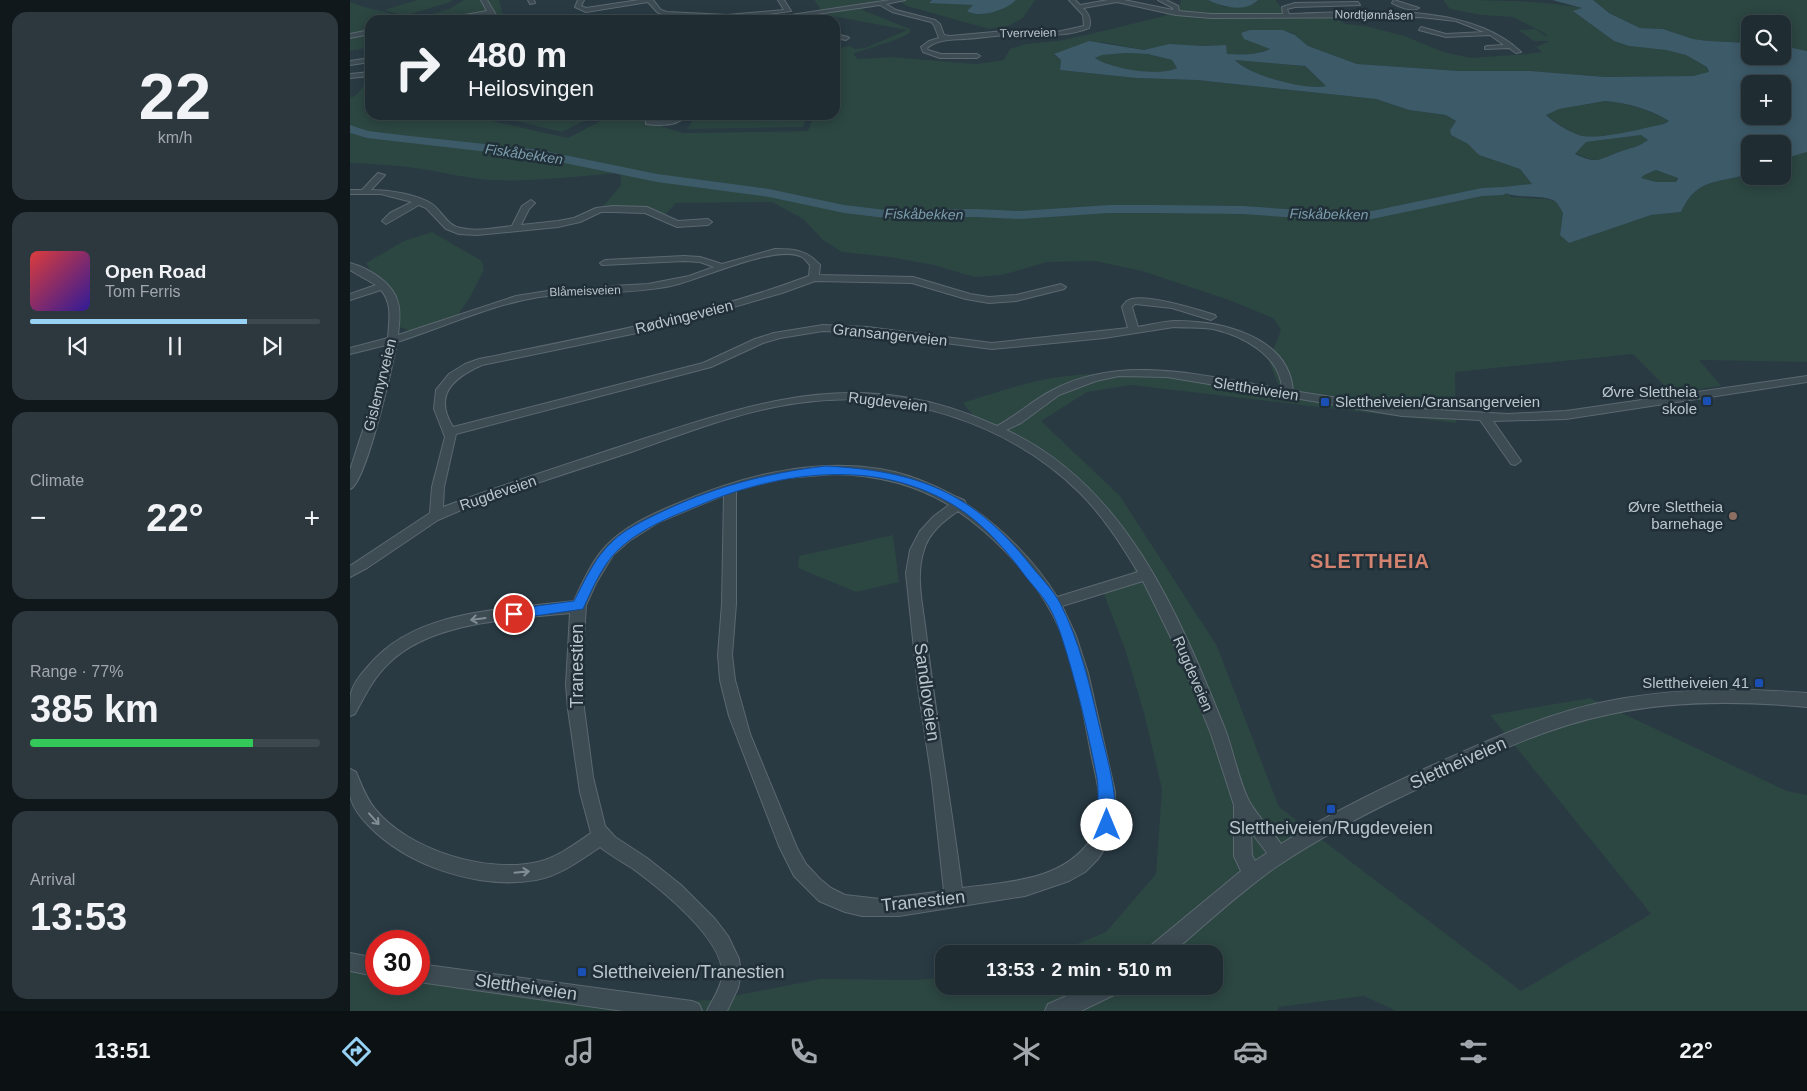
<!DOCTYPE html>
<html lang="en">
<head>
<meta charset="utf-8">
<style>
  :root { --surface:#1f2c32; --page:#2c383e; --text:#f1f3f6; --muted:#a1a7ac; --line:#3c484d; --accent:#97d1f4 }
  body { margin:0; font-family:Helvetica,sans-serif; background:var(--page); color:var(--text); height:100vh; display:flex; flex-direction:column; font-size:19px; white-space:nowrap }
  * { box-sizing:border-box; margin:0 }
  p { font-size:16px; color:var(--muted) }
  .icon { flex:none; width:28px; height:28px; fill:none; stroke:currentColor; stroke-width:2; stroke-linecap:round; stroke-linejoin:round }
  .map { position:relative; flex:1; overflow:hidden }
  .side { display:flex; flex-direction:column; gap:12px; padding:12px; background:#11181c; width:350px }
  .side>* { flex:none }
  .guide { position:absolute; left:15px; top:15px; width:475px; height:105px; border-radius:15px; box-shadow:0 2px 12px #0003,0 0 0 1px var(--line); background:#1f2c32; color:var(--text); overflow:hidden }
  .tools { position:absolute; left:1391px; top:15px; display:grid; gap:10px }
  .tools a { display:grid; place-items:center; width:50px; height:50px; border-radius:10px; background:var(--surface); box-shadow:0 2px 12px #0003,0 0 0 1px var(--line); font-size:25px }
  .speed { position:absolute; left:15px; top:930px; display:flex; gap:10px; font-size:25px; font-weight:700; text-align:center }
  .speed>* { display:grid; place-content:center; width:65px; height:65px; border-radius:50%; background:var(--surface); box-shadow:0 2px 12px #0003,0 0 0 1px var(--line); line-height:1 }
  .speed .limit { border:8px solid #d22; background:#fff; color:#111 }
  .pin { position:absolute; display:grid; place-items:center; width:42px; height:42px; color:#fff; margin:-21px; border:2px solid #fff; border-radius:50%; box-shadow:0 1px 5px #0007 }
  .me { position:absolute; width:55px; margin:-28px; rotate:0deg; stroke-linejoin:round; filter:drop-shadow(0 0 4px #0008) }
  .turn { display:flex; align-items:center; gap:18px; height:105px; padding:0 20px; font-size:22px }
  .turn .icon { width:65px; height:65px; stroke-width:2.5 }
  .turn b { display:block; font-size:35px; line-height:42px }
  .big { font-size:38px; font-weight:700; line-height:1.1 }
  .side .tile { flex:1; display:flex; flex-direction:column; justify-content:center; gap:8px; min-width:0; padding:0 18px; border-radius:15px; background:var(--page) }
  .side .dial { align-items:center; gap:0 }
  .dial b { font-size:65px; line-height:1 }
  .song { display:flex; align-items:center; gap:15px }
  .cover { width:60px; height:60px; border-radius:8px; background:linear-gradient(135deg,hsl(0 70% 55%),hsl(250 70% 35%)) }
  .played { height:5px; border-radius:2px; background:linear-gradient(90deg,var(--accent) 75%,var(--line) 75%) }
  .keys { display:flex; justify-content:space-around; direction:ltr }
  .heat { display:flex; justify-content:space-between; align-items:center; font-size:28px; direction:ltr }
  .charge { height:8px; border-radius:4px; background:linear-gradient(90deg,#34c759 77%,var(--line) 0) }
  .trip { position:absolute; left:585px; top:945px; width:288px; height:50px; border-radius:15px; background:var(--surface); box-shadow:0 2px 12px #0003,0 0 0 1px var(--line); font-weight:700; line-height:50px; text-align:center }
  .dock { display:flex; height:80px; justify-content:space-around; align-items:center; background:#0c1214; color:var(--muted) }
  .dock .icon { width:35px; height:35px }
  .dock .active { color:var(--accent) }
  .dock b { font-size:22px; color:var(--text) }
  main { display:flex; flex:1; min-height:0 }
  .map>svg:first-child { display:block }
</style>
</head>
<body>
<main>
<section class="side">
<div class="tile dial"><b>22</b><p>km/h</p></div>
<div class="tile">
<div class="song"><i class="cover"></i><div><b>Open Road</b><p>Tom Ferris</p></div></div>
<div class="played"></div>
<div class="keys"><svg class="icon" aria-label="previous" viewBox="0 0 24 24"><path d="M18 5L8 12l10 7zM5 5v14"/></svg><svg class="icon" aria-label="pause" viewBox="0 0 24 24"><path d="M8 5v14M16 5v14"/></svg><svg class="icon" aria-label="next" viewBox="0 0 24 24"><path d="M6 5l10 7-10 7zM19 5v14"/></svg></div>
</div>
<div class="tile"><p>Climate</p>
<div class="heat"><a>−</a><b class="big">22°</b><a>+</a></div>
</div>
<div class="tile"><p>Range · 77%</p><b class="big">385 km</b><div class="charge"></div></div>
<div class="tile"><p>Arrival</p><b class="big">13:53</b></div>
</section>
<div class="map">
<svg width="1457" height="1011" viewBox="0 0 1457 1011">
  <rect width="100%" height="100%" fill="#293a43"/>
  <!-- green -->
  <path fill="#2c4642" d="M67 0H101L103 1 55 16 34 10Z
    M114 0H149L152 12 159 20H126L125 16 104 20H20V47L0 51V2L14 7 64 19 99 9Z
    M464 0H530L512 10 560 29V33C542 43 522 46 503 54L508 59 542 57 626 64 654 60 660 49 675 44 708 41 736 35 814 16 829 7 831 0H858L875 7H887L904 4 908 0H926L931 8 940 16 986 17 995 24 1016 26 1054 36 1094 52 1121 58 1177 54 1192 52 1186 47 1200 41H1184L1168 30 1185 29 1197 37 1196 34 1163 17 1131 15 1100 9 1093 0C1137 0 1191 0 1233 8L1224 11 1264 41 1279 46 1316 50 1336 55 1357 67 1359 73 1343 76 1255 77 1180 71H1109L1007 64 958 46 944 34 933 30H900L913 46 921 49C908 55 891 55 877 54L875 45 805 48 794 50 752 42 704 55 711 60 710 70 786 78 847 80 1026 99 1059 110 1096 115 1106 121 1100 130 1101 135 1118 144 1129 155 1170 169 1183 185 1153 187 1161 197 1197 199 1206 202 1213 213 1210 235 1238 237 1268 224 1301 215 1331 212C1349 176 1367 185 1400 173V176H1432L1433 159 1457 152V362L1349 360 1371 386 1322 393 1283 354 1105 372 1106 423 781 385 737 392 691 421 770 496 867 646 929 807 1171 991 1301 914 1140 715 1240 698 1437 791 1457 795V1011H1046L1014 996 929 1007 927 1011H0V953L26 957V984H69V965L262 1003 364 1000 470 979 568 980 594 977V986H864V954H703L756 932 806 874 812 789 794 713 775 649 753 592 785 583 782 554 754 507 719 471 674 441 626 419 613 403C642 394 672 383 702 378 775 366 857 381 930 390L919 361 931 330 923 318 879 300 792 271 745 261 697 262 652 275 624 277 584 265 539 257 492 252 473 240 453 219 422 202 326 203 314 216 298 211H249L271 185 270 173C228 176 186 182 144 180 119 179 97 173 72 169 48 165 24 164 0 163V98L5 96 20 79V115H126L129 118 218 138 262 115H273L333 133 458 131 464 115H485V49L500 46 505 49 515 48 557 30 482 16 451 20H397L467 13 470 8Z
    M552 0H582L579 2 624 5 617 11C629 19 657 10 666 0H685L673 18 658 26 639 29 557 6 548 1Z
    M1243 0H1457V51L1433 46 1432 24H1400V43L1358 41 1343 39 1313 29 1290 28 1259 13Z
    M776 53 798 54 822 60 827 68C808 78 763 69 745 58L752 55Z
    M885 60 954 66 976 86C953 91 902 77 885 60Z
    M1255 101C1279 103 1298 110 1319 121L1314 124C1295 128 1245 141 1229 135 1217 131 1205 122 1195 114L1209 109Z
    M141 115H246L212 132Z
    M346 115H458L453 127 337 129Z
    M1291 135 1298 140C1289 147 1280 148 1269 152 1248 159 1249 165 1225 153L1236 142Z
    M1306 170 1328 178 1326 182H1306L1290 178 1293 175Z
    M82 232 132 261 134 270 120 297 105 319 63 332 50 327 41 304 16 263 54 241Z
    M543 535 549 582 506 592 448 568 449 556Z"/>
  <!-- water -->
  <path fill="#3d5a69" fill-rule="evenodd" d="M582 0H666C657 10 629 19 617 11L623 5 579 3Z
    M858 0H908C895 13 873 7 858 0Z
    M1202 0H1243L1259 13 1290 28 1313 29 1343 39 1358 41 1400 43V56H1432L1433 46 1457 51V152L1433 159 1432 144H1400V173C1367 185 1348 176 1331 212L1301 215 1219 243 1210 235 1213 213C1211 210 1209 206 1207 203 1196 193 1168 200 1153 192V187L1182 184 1170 169 1129 155 1118 144 1101 135 1100 130 1106 121 1096 115 1059 110 1026 99 847 80 786 78 710 70 711 60 704 54 739 41 794 50 819 44 853 46 876 45 877 54C891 55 908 55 920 49L894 39 891 33 900 30H933L945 35 958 46 1007 64 1109 71H1180L1255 77 1343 76 1359 72 1357 67 1336 55 1316 50 1279 46 1264 41 1223 11 1232 8ZM776 53 798 54 822 60 827 68C809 77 762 69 745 58L752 55ZM885 60 955 66 976 86C956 91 898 75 885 60ZM1400 84H1432V116H1400ZM1255 101C1278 103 1299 109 1319 121L1314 124C1294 128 1246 141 1229 135 1217 131 1205 123 1196 115L1209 109ZM1291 135 1298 140C1289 147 1280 148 1269 152 1249 159 1248 165 1225 154L1236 142ZM1306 170 1328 178V179L1326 182H1306L1291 178 1294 175Z"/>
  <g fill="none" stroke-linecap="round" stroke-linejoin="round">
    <!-- river -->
    <path fill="#3d5a69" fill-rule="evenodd" d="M0 125 18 131 51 135 190 150 307 174 419 189 494 205 536 210 626 209 670 211 759 205H804L893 206 977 212 1022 211 1132 188 1153 187 1160 191 1153 195 1132 196 1022 219 977 220 893 214 804 213H759L670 219 626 217 536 218 494 213 419 197 307 182 190 158 17 138 0 133Z"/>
    <defs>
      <path id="minor" d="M131 0H137L149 20H143L139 14 101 20H87L137 11Z
        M178 0H184L185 3 180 4Z
        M228 0H234L231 6 236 8 289 0H303L311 10 317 12 377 15 434 10 428 0H434L441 11 377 19 316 16 307 12 298 2 236 12 225 7Z
        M540 0H555L536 4 546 10 585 20 590 24 594 35 600 36 655 31 707 32 734 26 733 15 719 0H725L730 5 758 0H774L823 10V8L808 0H816L828 6 829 11 861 14H933L932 7 945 3 1008 2 1010 5 945 7 937 9 939 14C1009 12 1117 0 1171 52L1166 53 1159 48 1135 49V47L1137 46 1154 45 1140 35 1096 37 1069 30 1071 27 1096 34 1134 32 1106 21 1070 17 861 18 826 15 767 2 733 8C739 14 742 20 739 28 714 38 690 34 663 35 647 35 630 38 614 39 600 40 589 39 577 48L578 50 591 54H627L630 56 627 58H590L573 52 571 47 579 41 589 38 584 25 581 22 542 12 530 5 431 19 428 17Z
        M1044 0 1069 8C1061 12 1050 7 1042 3Z
        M192 15 194 16 196 20H190L189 17Z
        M20 30V34L0 38V34Z
        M485 34 498 37 499 38 496 40 485 38Z
        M20 58V62L0 65V61Z
        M20 72V76L0 78V74Z
        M295 115H303V120H318L330 115H338C328 126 310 126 296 124Z
        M28 173 35 175 21 190C39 190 66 194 82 204 92 211 97 226 111 228 127 232 145 228 162 226L172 206 181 200 185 203 179 209 171 225 208 221 224 218 246 208 263 206 297 207 328 221 358 219 362 222 358 225 327 227 295 213 263 212H251L230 222 208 227 127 235 109 234 96 229 76 208 69 205 36 224 32 221 40 213 62 202 31 194H0V190H12Z
        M425 249C444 249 457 250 470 265L469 275 563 277 620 294 639 297 666 295 711 284 716 287 714 289 666 301 639 303 616 299 562 283 465 281 432 293 311 328 132 365C103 378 83 395 103 427L353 363 405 339 424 333 473 325 517 327 642 343 778 328 772 307C773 306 776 301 777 301 790 291 849 310 865 315L866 317 861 320 822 308 785 304 782 307 788 327C800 325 814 321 826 321 871 321 939 336 943 391L1052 408 1158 414 1216 411 1457 376V382L1216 419 1143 421 1171 461 1165 465 1161 464 1130 420 1052 416 817 377 769 376 746 381 709 395 671 423 656 430C776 485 829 615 875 729 884 753 888 779 899 801 908 817 921 829 931 844 980 813 1031 789 1083 765 1141 739 1201 711 1264 700 1328 688 1392 688 1457 693V707C1392 701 1326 700 1261 714 1197 727 1137 755 1078 784 1026 808 973 835 926 867 888 894 856 924 821 954H797L799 947 891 871 884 856V805L861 734 828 652 793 581 712 606 726 636 738 673 765 792 764 827 758 843 748 859 735 872 719 881 675 896 549 916H512L495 912 469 901 444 876 429 846 379 716 370 680 368 655 372 604 374 495 309 522 279 541 263 555 246 583 236 605 231 685 243 777 255 826 265 837 297 858 331 885 365 919 378 936 389 959 391 974 388 988 377 1011H357C362 1000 371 988 372 976 376 940 308 887 282 868 271 861 260 855 250 847 231 860 209 876 186 880 129 890 57 866 18 825 11 818 2 806 0 796 0 788 0 778 0 769L6 772C11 784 16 798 25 809 58 850 137 874 188 862 208 857 225 844 241 833L230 792 218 709 216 685 220 613C164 619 82 621 39 663 24 677 15 695 5 714L0 716C0 709 0 699 1 693 4 682 12 673 20 664 68 608 156 610 224 601 232 583 242 561 256 546 274 527 300 515 324 505 389 477 458 458 530 469 548 472 567 478 584 486 594 490 604 497 614 500L616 504C651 527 685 561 707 597L788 572C771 544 753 516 730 493 657 421 548 388 448 403 390 411 336 433 281 452 228 470 175 486 123 505L88 520 17 568 0 577V566L80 513 82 487 95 437 84 409 86 390 99 374 115 364 129 359C241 336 352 316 459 276L460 265C458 263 455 259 452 257 427 243 350 280 321 286 277 295 232 291 189 297 140 305 94 327 47 342 43 363 16 485 0 489V470L25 393 36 345 0 354V348L38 338C39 321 43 304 31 290L0 300V294L26 285 0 270V263C18 268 44 283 48 303 51 313 49 324 48 335L166 296 210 289 298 284 339 276 364 267 350 262 334 261 252 265 250 263 255 260 334 256 350 257 372 264ZM824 327C837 328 851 327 863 329 893 336 930 355 932 389 857 377 772 352 701 391 682 401 666 416 647 426 508 363 407 402 272 446 212 466 152 485 93 507L94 487 106 434 361 367 413 343 430 338 473 331 517 333 642 349 754 338ZM484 474C525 475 563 483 599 505L584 516 570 531 560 550 556 573 568 687 582 781 594 891 530 899 495 895 481 888 470 879 456 864 447 848 400 734 385 680 382 655 386 604V490L436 478ZM608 511C641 534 673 566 695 601 723 645 731 702 741 753 745 774 752 795 749 817 748 828 743 839 735 847 705 882 653 882 612 888 601 803 586 718 576 633 573 606 565 576 574 550 579 532 594 521 608 511ZM901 832 917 853 905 861 902 855Z
        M0 953 26 958V976L0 971Z
        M69 964 342 1001 349 1004 352 1011H273L69 982Z
        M740 986H770L768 993 731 1011H695L698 1004Z"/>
    </defs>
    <!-- minor casing -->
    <use href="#minor" stroke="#5b6870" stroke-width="2"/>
    <!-- minor -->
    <use href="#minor" fill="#3d4b53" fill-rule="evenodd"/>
  </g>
  <!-- wall -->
  <path fill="#485960" d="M304 115H325L320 117 305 118Z"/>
  <!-- one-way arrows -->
  <defs><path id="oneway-shaft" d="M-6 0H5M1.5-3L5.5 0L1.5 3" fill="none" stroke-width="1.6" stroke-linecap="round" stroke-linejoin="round" transform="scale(1.25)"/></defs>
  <g stroke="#828e96">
    <use href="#oneway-shaft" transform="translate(128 619) rotate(172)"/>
    <use href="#oneway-shaft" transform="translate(24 819) rotate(48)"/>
    <use href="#oneway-shaft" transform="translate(172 872) rotate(-6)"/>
  </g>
  <!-- route -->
  <path fill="#1a73e8" stroke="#114b97" d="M476 466C569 471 623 492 682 567 691 578 703 590 710 603 730 642 740 686 750 729 756 754 772 807 762 830L757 832 751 830C745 815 750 795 747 778 739 736 729 695 717 654 712 638 707 620 698 605 692 595 683 586 676 577 657 551 633 523 605 506 531 460 440 470 362 500 326 515 280 530 257 563 247 577 240 594 233 609L164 619 160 618 158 614 160 610 164 609 224 601C235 580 245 557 263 541 274 530 291 522 305 515 360 488 415 473 476 466Z"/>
  <!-- markers -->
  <g fill="#1a4fb4" stroke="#213038" stroke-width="2">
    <rect x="1352" y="396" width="10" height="10" rx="2.5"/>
    <rect x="970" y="397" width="10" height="10" rx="2.5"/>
    <rect x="1404" y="678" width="10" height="10" rx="2.5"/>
    <rect x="976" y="804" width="10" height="10" rx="2.5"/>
    <rect x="227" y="967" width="10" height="10" rx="2.5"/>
  </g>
  <circle fill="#8d6e63" stroke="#213038" stroke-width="2" cx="1383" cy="516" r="5"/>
  <g text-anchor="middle" stroke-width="5" stroke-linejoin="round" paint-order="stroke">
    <!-- far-street labels -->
    <g font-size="12" fill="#bac5cc" stroke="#213038">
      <text transform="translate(1024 15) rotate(1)" y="4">Nordtjønnåsen</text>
      <text transform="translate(678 33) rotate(-1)" y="4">Tverrveien</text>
      <text transform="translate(235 291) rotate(-2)" y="4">Blåmeisveien</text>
    </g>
    <!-- far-water labels -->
    <g font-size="14" font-style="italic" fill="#7c9dad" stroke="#213038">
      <text transform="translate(174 154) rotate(8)" y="5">Fiskåbekken</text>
      <text transform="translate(574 214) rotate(1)" y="5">Fiskåbekken</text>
      <text transform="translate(979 214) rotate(1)" y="5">Fiskåbekken</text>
    </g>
    <!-- street labels -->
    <g font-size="15" fill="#bac5cc" stroke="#213038">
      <text transform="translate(334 317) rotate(-14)" y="5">Rødvingeveien</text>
      <text transform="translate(540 335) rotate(6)" y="5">Gransangerveien</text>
      <text transform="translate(30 385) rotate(-76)" y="5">Gislemyrveien</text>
      <text transform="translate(906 389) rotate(9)" y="5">Slettheiveien</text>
      <text transform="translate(538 402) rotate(7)" y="5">Rugdeveien</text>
      <text transform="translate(148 493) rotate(-19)" y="5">Rugdeveien</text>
      <text transform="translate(843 674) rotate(67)" y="5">Rugdeveien</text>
    </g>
    <!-- poi labels -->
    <g font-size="15" fill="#bac5cc" stroke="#213038" text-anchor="end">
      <text x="1347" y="397">Øvre Slettheia<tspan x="1347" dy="17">skole</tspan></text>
      <text x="985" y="407" text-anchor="start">Slettheiveien/Gransangerveien</text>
      <text x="1373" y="512">Øvre Slettheia<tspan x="1373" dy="17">barnehage</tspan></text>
      <text x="1399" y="688">Slettheiveien 41</text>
    </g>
    <!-- near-street labels -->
    <g font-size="18" fill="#bac5cc" stroke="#213038">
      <text transform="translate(227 666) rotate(-90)" y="6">Tranestien</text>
      <text transform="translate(577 692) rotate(82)" y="6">Sandloveien</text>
      <text transform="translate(1108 763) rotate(-24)" y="6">Slettheiveien</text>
      <text transform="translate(573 901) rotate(-6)" y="6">Tranestien</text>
      <text transform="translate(176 987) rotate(8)" y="6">Slettheiveien</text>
    </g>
    <!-- near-poi labels -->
    <g font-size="18" fill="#bac5cc" stroke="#213038">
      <text x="981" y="834">Slettheiveien/Rugdeveien</text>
      <text x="242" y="978" text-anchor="start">Slettheiveien/Tranestien</text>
    </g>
    <!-- district labels -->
    <g font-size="20" font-weight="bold" letter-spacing="1" fill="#d3836f" stroke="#213038">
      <text x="1020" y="568">SLETTHEIA</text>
    </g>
  </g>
</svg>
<div class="tools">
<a><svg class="icon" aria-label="search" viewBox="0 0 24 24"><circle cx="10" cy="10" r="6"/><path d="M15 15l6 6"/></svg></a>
<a>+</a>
<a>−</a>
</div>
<div class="speed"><div class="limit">30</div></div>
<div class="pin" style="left:164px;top:614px;background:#d93025"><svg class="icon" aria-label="arrive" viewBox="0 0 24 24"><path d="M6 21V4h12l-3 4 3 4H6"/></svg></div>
<svg class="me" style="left:757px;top:825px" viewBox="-20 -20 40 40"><circle r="19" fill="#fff"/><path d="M0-13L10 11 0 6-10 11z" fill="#1a73e8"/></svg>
<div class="trip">13:53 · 2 min · 510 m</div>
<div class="guide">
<div class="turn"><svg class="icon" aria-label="right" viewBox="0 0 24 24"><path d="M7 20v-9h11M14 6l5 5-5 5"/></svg><div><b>480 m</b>Heilosvingen</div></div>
</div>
</div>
</main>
<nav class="dock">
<b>13:51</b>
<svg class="icon active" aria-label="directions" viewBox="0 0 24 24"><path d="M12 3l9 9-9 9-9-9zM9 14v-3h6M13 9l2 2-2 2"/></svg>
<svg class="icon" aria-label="music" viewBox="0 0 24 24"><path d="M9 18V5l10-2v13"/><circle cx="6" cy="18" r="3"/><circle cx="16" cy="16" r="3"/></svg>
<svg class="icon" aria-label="phone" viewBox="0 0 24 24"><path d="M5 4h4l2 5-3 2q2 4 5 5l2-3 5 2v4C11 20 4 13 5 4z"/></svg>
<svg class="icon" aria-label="climate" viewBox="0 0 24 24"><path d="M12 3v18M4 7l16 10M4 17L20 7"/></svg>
<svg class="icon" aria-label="car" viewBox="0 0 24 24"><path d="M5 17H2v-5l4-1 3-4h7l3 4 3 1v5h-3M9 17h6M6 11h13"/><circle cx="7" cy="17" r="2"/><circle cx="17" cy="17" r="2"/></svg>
<svg class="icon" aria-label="filters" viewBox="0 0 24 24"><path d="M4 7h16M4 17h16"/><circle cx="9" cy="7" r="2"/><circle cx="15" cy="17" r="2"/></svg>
<b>22°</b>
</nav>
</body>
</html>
